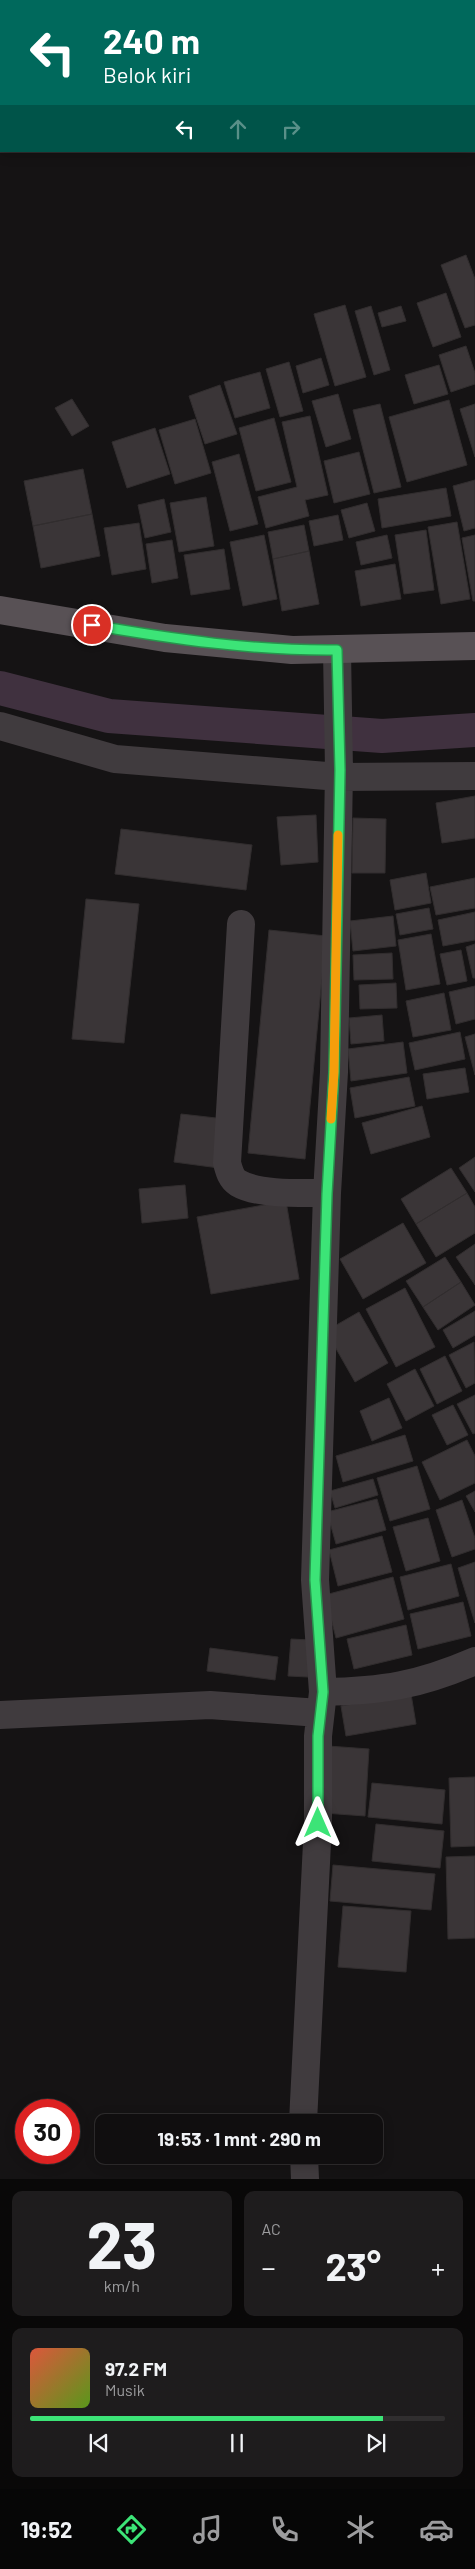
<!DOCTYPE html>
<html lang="id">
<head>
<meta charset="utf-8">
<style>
  :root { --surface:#100e0f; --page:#1e1c1d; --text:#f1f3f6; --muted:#9c9c9e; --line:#302e2f; --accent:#3ce477 }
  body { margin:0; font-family:Barlow,sans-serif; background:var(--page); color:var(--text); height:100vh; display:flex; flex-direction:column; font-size:19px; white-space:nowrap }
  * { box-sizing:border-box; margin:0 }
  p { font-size:16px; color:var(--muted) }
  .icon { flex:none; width:28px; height:28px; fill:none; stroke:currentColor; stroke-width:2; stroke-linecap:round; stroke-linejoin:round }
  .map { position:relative; height:2179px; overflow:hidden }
  .panel { display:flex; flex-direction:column; gap:12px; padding:12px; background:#090808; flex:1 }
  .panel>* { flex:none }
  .guide { position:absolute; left:0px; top:0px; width:475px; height:152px; box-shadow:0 2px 12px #0003,0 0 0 1px var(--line); background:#00695c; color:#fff; overflow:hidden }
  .speed { position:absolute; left:15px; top:2099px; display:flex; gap:10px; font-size:25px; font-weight:700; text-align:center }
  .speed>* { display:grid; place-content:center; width:65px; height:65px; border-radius:50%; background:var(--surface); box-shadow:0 2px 12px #0003,0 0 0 1px var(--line); line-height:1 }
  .speed .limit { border:8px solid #d22; background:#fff; color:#111 }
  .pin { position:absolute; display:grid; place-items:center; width:42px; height:42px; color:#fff; margin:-21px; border:2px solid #fff; border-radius:50%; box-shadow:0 1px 5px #0007 }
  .me { position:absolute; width:55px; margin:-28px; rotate:0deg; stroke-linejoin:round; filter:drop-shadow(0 0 4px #0008) }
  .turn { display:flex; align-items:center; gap:18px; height:105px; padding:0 20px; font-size:22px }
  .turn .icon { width:65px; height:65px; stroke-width:2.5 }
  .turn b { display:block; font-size:35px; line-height:42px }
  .lanes { display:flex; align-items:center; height:48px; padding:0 20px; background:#0003; justify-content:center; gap:25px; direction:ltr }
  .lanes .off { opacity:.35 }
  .big { font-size:38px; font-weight:700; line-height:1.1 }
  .panel .card { flex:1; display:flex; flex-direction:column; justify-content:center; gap:8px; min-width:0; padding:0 18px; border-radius:10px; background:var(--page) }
  .panel .dial { align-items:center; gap:0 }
  .dial b { font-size:65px; line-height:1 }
  .song { display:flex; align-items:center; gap:15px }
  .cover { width:60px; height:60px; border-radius:8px; background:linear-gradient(135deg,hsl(10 70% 55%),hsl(90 70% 35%)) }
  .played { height:5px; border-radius:2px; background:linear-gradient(90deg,var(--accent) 85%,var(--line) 85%) }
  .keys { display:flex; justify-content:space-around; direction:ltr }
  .heat { display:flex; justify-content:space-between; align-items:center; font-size:28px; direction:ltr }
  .panel .tiles { flex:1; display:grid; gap:12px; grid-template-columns:1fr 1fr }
  .card:last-child { grid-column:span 2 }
  .trip { position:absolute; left:95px; top:2114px; width:288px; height:50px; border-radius:10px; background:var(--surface); box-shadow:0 2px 12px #0003,0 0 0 1px var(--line); font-weight:700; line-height:50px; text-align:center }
  .menu { display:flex; height:80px; justify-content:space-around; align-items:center; background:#060606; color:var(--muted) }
  .menu .icon { width:35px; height:35px }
  .menu .active { color:var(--accent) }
  .menu b { font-size:22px; color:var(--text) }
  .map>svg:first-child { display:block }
</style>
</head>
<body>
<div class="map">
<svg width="475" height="2179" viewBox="0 0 475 2179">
  <rect width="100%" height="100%" fill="#151314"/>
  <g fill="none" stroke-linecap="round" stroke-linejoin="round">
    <!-- canal -->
    <path stroke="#40313f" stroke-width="34" d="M0 688 109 716 382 736 475 730"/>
  </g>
  <!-- building -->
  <path fill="#3a3537" stroke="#312d2e" d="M442 0H475V31L474 1Z
    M466 255 475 279V325L465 328 441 265Z
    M446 293 461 337 433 347 417 303Z
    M345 305 366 377 335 386 314 314Z
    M371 306 390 370 374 375 355 311Z
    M401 306 406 321 382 327 378 313Z
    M466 346 475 373V384L451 392 439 355Z
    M321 358 329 385 303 393 296 366Z
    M289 362 303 411 280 417 266 369Z
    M439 365 448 394 414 404 405 375Z
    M260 372 270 408 235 418 224 382Z
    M220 385 237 434 205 444 189 396Z
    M338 394 351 439 326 447 312 401Z
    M72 399 89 426 72 436 55 408Z
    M449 400 467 465 407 482 389 417Z
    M380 404 401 487 374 493 353 410Z
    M475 404V457L460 409Z
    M310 416 328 495 305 500 309 516 266 528 258 497 297 487 282 422Z
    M274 418 291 482 256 491 239 428Z
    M195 419 211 473 175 484 159 430Z
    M155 428 170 474 127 488 112 442Z
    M359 452 370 494 334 503 324 461Z
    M239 454 258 524 230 531 212 462Z
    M83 469 92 514 33 526 24 481Z
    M475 480V528L464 531 453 486Z
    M446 488 451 516 382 528 378 499Z
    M206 497 214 546 179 552 170 503Z
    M164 499 171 532 145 538 138 505Z
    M367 503 375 531 349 538 341 510Z
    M92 514 100 556 41 568 33 526Z
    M338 515 343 540 314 546 309 521Z
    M457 522 470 599 441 604 428 527Z
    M139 523 146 569 112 575 104 528Z
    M304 525 309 551 273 559 268 532Z
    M426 530 434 590 404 594 395 535Z
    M264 535 277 599 243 606 230 542Z
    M387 535 392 558 361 565 356 542Z
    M475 535V601H473L462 538Z
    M172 540 178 578 152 583 146 544Z
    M224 549 230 589 191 595 184 555Z
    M309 551 319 604 282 611 273 559Z
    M395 564 401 599 361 606 355 571Z
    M475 796V838L442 843 436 803Z
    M316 815 318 862 281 865 277 817Z
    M353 818 386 819 385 873H352Z
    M121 829 252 845 246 890 115 874Z
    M426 873 431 903 395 910 390 880Z
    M475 878V908L436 915 430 887Z
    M86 899 139 904 124 1043 72 1039Z
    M429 908 433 929 400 935 396 914Z
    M475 912V940L443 946 438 920Z
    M393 916 396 946 353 951 350 921Z
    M269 930 326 936 305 1159 248 1153Z
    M431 934 440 984 406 990 398 940Z
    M475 944V978H473L466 947Z
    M461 950 467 981 447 985 440 954Z
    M392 953 393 979 354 980 353 955Z
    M396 983 397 1008 360 1009 359 985Z
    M475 986V1019L456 1024 449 992Z
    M444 993 451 1030 413 1037 406 1001Z
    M382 1015 384 1041 351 1044 349 1018Z
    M460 1032 465 1059 415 1070 409 1043Z
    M475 1034V1075L465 1037Z
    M403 1042 407 1073 351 1081 348 1049Z
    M465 1068 469 1092 427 1099 423 1074Z
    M409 1077 415 1106 355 1118 350 1088Z
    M422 1106 430 1137 371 1154 362 1123Z
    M181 1114 225 1119 219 1168 174 1162Z
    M475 1157V1192L459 1168Z
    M451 1168 467 1193 416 1224 401 1199Z
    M185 1185 188 1218 142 1223 139 1189Z
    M467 1193 475 1207V1233L436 1257 416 1224Z
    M286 1201 299 1279 211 1294 197 1217Z
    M403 1223 426 1263 363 1299 340 1259Z
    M475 1244V1285L456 1257Z
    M445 1257 461 1282 423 1307 406 1281Z
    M461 1282 475 1305 438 1330 423 1307Z
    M405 1288 435 1347 396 1367 366 1309Z
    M475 1311V1335L453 1348 443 1330Z
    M359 1312 388 1363 355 1382 326 1331Z
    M474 1342 475 1383 466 1388 449 1355Z
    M445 1356 462 1391 437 1404 420 1369Z
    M415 1369 434 1406 406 1421 387 1384Z
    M475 1395V1433L473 1434 457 1404Z
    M389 1398 402 1428 372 1441 360 1411Z
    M453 1405 468 1435 447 1445 432 1415Z
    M405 1435 413 1461 343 1482 336 1456Z
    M467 1440 475 1456V1483L440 1500 422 1462Z
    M417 1466 430 1509 390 1521 377 1478Z
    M373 1479 378 1495 335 1508 330 1491Z
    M475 1491V1512L466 1496Z
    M377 1499 386 1530 336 1544 327 1512Z
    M462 1500 475 1538V1549L452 1557 436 1510Z
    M428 1518 440 1561 406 1571 393 1527Z
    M382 1536 392 1572 338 1586 329 1550Z
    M475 1562V1623L458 1568Z
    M451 1564 459 1596 408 1610 400 1577Z
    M393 1577 404 1619 336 1638 325 1595Z
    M463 1602 471 1636 418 1649 410 1614Z
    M406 1625 412 1655 354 1669 347 1639Z
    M291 1639 311 1640 308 1677 288 1676Z
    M210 1648 278 1657 275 1680 207 1671Z
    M411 1694 416 1724 346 1736 341 1706Z
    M328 1746 369 1749 365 1816 324 1813Z
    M475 1777V1846L451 1847 449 1778Z
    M372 1783 445 1790 442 1824 368 1817Z
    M376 1824 444 1831 440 1868 372 1861Z
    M475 1856V1938L448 1939 446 1857Z
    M333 1865 435 1874 431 1910 330 1901Z
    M343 1906 411 1911 406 1972 338 1967Z"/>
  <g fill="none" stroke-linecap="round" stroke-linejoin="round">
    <!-- minor -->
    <path stroke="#403b3e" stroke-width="28" d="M431 0V1
      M474 106 475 109
      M0 726 115 759 339 777 475 776
      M241 924 227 1163C229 1170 231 1179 238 1183 258 1195 303 1193 327 1193
      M323 1692C383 1691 419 1685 475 1661
      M0 1715 210 1705 319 1713
      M303 2122 318 1823V1736L323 1692 315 1580 327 1193 334 1072 339 770 337 650
      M304 2155 305 2179"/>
    <!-- major -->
    <path stroke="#585155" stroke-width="28" d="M0 610 165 638 292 650 475 646"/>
  </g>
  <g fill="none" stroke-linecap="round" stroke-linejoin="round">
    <defs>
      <path id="route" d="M92 625C173 639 254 651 337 650L340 770 334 1072 327 1194 315 1580 323 1692 318 1736V1823"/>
    </defs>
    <!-- route casing -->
    <use href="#route" stroke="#27944d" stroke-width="12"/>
    <!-- route -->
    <use href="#route" stroke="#3ce477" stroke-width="9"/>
    <!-- slow -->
    <path stroke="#f59e0b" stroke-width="9" d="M331 1119 334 1072 338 835"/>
  </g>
</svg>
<div class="speed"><div class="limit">30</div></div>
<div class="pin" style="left:92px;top:625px;background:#d93025"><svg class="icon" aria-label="arrive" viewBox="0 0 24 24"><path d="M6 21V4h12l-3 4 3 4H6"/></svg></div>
<svg class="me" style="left:318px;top:1823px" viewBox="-20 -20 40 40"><path d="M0-17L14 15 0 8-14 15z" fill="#3ce477" stroke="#fff" stroke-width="4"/></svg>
<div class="trip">19:53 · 1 mnt · 290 m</div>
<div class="guide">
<div class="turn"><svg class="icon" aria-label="left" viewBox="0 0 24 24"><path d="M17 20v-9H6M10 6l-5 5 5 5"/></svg><div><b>240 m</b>Belok kiri</div></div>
<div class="lanes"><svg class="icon" aria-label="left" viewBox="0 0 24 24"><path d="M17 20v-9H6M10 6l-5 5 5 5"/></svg><svg class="icon off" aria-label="ahead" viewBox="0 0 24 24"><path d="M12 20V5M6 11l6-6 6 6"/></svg><svg class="icon off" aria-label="right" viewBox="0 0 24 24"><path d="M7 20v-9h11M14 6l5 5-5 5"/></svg></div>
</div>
</div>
<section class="panel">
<div class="tiles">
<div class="card dial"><b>23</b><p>km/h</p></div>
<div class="card"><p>AC</p>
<div class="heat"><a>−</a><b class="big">23°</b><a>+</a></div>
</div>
<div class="card">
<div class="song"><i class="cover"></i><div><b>97.2 FM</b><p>Musik</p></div></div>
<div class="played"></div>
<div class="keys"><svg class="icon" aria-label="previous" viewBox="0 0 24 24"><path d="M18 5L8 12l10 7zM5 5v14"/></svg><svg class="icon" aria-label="pause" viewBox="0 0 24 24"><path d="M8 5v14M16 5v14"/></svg><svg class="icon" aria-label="next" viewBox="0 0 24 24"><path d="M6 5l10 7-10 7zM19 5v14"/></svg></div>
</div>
</div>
</section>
<nav class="menu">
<b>19:52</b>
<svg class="icon active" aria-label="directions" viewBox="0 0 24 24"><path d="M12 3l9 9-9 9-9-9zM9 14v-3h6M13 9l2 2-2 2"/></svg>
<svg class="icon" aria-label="music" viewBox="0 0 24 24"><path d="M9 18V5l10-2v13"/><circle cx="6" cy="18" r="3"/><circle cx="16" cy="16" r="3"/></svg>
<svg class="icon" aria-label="phone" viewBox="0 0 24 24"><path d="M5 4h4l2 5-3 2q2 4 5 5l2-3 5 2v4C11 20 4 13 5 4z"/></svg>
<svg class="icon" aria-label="climate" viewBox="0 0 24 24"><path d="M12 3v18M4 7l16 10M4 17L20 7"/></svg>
<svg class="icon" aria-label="car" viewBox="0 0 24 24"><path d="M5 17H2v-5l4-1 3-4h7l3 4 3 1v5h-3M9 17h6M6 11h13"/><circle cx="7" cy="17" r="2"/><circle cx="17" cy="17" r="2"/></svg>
</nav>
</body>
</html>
